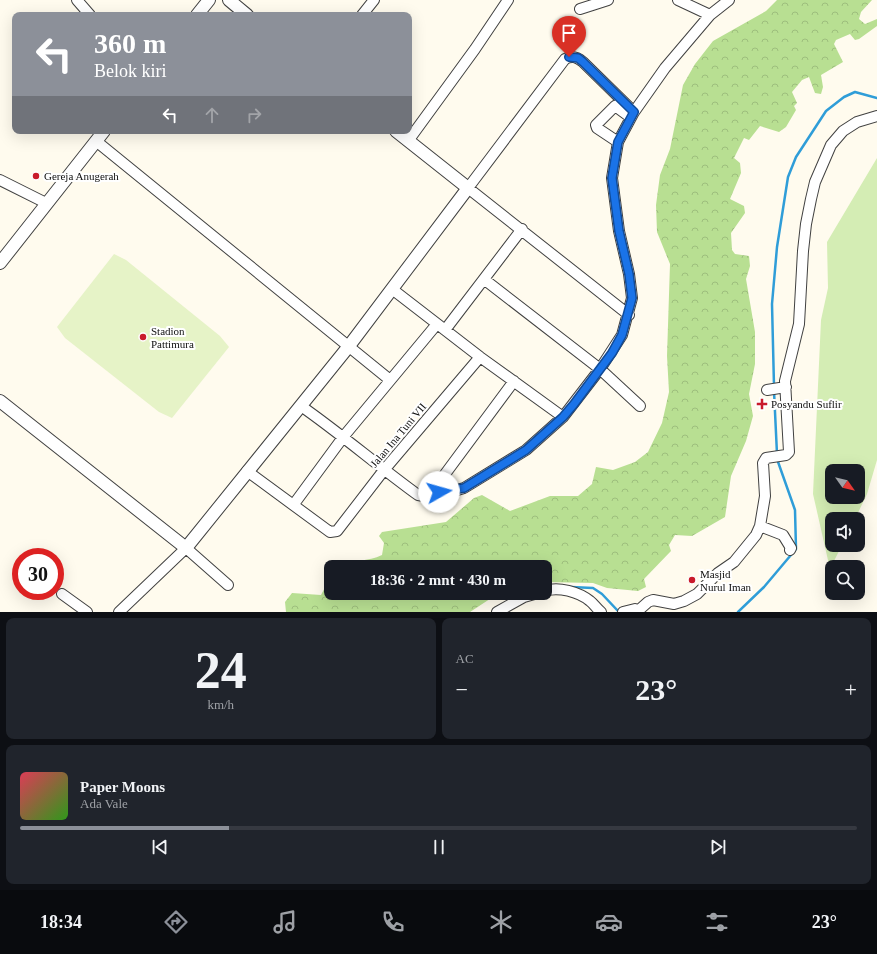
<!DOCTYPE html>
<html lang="id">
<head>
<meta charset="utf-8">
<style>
  :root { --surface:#171b24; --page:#20242c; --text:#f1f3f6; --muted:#9ea1a6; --line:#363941; --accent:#8c9099 }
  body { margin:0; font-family:Georgia,serif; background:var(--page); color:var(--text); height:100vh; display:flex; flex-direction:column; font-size:15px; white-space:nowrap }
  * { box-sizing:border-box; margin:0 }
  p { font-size:13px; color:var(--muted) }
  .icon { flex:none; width:22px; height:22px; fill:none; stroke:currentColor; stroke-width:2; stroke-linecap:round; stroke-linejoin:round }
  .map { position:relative; height:612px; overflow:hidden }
  .sheet { display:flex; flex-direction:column; gap:6px; padding:6px; background:#0d0f14; flex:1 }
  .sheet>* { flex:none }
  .hud { position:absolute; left:12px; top:12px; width:400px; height:122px; border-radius:8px; box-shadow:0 4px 16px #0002; background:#8c9099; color:#fff; overflow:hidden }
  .needle { width:26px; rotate:124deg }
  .controls { position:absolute; left:825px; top:464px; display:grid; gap:8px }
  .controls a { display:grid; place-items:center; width:40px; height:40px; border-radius:8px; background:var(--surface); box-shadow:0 4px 16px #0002; font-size:20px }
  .speed { position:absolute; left:12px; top:548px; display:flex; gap:8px; font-size:20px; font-weight:700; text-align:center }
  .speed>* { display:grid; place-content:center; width:52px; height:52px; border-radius:50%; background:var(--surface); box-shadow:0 4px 16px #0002; line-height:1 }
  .speed .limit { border:6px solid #d22; background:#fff; color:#111 }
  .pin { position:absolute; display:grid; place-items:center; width:34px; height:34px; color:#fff; margin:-41px -17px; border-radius:50% 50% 50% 0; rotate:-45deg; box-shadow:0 0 4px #0007 }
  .pin .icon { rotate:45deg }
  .me { position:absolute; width:44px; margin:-22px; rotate:83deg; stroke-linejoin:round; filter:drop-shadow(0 0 3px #0008) }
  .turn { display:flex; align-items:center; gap:14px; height:84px; padding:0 16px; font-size:18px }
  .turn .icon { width:52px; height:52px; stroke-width:2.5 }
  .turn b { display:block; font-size:28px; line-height:34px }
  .lanes { display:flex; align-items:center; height:38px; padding:0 16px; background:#0003; justify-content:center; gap:20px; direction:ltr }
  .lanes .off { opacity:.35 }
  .big { font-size:30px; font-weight:800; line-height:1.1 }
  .sheet .card { flex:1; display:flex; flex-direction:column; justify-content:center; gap:6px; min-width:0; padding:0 14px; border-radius:8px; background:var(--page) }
  .sheet .dial { align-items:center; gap:0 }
  .dial b { font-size:52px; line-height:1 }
  .song { display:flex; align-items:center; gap:12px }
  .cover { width:48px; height:48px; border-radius:6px; background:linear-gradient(135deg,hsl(350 70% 55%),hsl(110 70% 35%)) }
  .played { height:4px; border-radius:2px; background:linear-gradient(90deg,var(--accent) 25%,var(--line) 25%) }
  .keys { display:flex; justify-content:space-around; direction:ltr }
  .heat { display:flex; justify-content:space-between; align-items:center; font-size:22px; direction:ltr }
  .sheet .tiles { flex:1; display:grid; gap:6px; grid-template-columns:1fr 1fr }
  .card:last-child { grid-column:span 2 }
  .trip { position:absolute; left:324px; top:560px; width:228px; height:40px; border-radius:8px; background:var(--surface); box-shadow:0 4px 16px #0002; font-weight:800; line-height:40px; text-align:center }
  .menu { display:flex; height:64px; justify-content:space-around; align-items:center; background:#090b0e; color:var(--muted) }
  .menu .icon { width:28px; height:28px }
  .menu .current { color:var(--accent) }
  .menu b { font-size:18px; color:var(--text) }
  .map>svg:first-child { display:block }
</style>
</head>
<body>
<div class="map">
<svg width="877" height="612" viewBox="0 0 877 612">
  <defs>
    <pattern id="forest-crowns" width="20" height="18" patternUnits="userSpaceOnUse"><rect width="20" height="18" fill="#b8df92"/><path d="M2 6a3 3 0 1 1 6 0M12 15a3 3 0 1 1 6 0" fill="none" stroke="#9dbe7d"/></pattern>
  </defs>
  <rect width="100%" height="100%" fill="#fffbee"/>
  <!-- grass -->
  <path fill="#d4edb4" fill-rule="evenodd" d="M877 158V460L867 494 855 519H832V545H842L830 569 813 494 821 320 828 288 827 242ZM832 471H858V497H832Z"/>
  <!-- forest -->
  <path fill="url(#forest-crowns)" d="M777 0H872L861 12 859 19 865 24 877 19V26L859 39 855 40 850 34 836 40 834 44 843 62 821 75 823 87 821 94 815 93 809 77 802 80 792 92 797 103 794 106 796 110 786 127 779 132 760 126 749 140 744 138 734 158 740 163 741 173 730 199 744 206 745 213 731 233 732 250 735 254 749 256 750 266 746 279 755 332V364L749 394 753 416 746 441 731 476 725 517 692 536 675 535 669 545 671 551 644 579 646 587 638 591 607 588 593 583 545 582V567H339C353 559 368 562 382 555L384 543 379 536 382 532 446 522 474 498 482 495 510 511 550 496H578L592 484 596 467 613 470 635 462 648 452 662 423 669 392 667 356 670 264 657 232 656 205 660 175 670 149 683 85 695 64 713 41 766 11Z
    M331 576V593H499L470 612H286L285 602 292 593 321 595Z"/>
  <!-- pitch -->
  <path fill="#e6f3c7" d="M114 254 126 260 220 336 229 347 172 418 159 412 65 338 57 327Z"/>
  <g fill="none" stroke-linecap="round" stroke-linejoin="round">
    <!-- stream -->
    <path stroke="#2f9dd8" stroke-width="2.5" d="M774 386 772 304 777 247 788 177 796 157 826 111 844 97 855 92 877 98
      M774 391 777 454
      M571 587 593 588 602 594 619 612
      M738 612 764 587 796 549 795 510 777 459"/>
    <defs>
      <path id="minor" d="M77 0 90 15
        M678 0 710 15 729 0
        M580 9 608 0
        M362 15 374 0
        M96 141 390 380
        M408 141 475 49 508 0
        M618 142 597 128 596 125 615 106 630 117
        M0 180 46 203
        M485 280 600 369 640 406
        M392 289 480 357 563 417
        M629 315 468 188 565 59C572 55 577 57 583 62L634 112
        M445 330 522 229
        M514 381 431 493 454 491 464 488 526 450 563 417 600 369 622 335 632 298 629 274 619 231 612 178 618 142 634 112 665 68 710 15
        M767 390 786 387
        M301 406C341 434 378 466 418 495L424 496 431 493
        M247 471 330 532 337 531 384 470 480 357
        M294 504 344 436 437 324
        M790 550 791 548 783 535 760 526 765 496 763 463 766 458 786 455 789 452 785 381 799 324 803 251 806 224 811 199 815 182 831 145 843 131 857 122 877 116
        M545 591C558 586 579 592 590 601 594 604 597 609 601 612
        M62 594 87 612
        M119 612 186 548 228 585
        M497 612 524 597 538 593
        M623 612 635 609 639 610 648 602 653 600 674 604 684 601 697 594 718 573 734 562 756 535 760 526"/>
      <path id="tertiary" d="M229 0 247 15
        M197 15 209 0
        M0 263 104 131
        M0 401 186 548 349 346 468 188 396 131"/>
    </defs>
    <!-- minor casing -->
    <use href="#minor" stroke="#414141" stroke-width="12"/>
    <!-- tertiary casing -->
    <use href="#tertiary" stroke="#414141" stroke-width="14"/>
    <!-- minor -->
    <use href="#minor" stroke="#fff" stroke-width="10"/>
    <!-- tertiary -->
    <use href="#tertiary" stroke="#fff" stroke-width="12"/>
  </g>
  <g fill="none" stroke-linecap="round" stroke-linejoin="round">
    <defs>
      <path id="route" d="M439 492 464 488 526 450 563 417 574 404 612 353 622 335 632 298 629 274 619 231 612 178 618 142 634 112 583 62 578 58 569 57"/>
    </defs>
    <!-- route casing -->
    <use href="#route" stroke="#114b97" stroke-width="10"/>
    <!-- route -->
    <use href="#route" stroke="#1a73e8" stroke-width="7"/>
  </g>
  <!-- markers -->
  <g fill="#c91a2b" stroke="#fff" stroke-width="1.5">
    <circle cx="36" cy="176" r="4"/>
    <circle cx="143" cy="337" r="4"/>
    <path d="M760 398h4v4h4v4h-4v4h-4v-4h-4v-4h4z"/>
    <circle cx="692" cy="580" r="4"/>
  </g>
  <g text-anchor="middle" stroke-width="4" stroke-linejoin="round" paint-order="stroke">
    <!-- poi labels -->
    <g font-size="11" fill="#0e0e0e" stroke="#fff" text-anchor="start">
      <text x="44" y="180">Gereja Anugerah</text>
      <text x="151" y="335">Stadion<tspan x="151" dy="13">Pattimura</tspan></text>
      <text x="771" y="408">Posyandu Suflir</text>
      <text x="700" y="578">Masjid<tspan x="700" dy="13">Nurul Iman</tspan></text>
    </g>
    <!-- street labels -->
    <g font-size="11" fill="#0e0e0e" stroke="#fff">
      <text transform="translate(398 435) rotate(-50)" y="4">Jalan Ina Tuni VII</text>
    </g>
  </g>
</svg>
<div class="controls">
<a><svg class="needle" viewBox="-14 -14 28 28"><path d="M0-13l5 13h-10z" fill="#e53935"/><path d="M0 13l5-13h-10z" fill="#9ea1a6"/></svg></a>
<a><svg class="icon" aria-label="sound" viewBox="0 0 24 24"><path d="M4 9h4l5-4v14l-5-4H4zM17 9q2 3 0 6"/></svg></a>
<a><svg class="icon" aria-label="search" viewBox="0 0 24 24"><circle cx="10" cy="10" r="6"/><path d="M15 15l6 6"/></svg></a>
</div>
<div class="speed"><div class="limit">30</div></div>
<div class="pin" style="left:569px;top:57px;background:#d93025"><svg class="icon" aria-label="arrive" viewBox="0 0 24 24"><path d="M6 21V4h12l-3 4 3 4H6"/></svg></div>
<svg class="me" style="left:439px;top:492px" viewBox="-20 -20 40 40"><circle r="19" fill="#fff"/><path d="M0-13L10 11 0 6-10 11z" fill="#1a73e8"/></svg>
<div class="trip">18:36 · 2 mnt · 430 m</div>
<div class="hud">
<div class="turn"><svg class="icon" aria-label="left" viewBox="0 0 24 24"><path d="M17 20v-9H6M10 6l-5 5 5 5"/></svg><div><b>360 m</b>Belok kiri</div></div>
<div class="lanes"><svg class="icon" aria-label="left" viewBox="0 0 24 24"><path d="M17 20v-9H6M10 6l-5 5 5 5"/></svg><svg class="icon off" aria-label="ahead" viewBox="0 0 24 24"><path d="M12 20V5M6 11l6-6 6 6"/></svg><svg class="icon off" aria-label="right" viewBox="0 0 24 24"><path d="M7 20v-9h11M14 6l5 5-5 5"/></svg></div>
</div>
</div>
<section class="sheet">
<div class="tiles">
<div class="card dial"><b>24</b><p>km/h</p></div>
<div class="card"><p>AC</p>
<div class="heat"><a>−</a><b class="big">23°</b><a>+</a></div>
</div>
<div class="card">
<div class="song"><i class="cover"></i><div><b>Paper Moons</b><p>Ada Vale</p></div></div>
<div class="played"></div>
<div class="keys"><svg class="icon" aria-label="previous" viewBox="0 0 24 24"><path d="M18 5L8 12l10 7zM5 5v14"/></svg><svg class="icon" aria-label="pause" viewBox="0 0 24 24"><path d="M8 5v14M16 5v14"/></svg><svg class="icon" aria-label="next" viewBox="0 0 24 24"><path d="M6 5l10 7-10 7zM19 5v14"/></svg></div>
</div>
</div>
</section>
<nav class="menu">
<b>18:34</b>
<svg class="icon current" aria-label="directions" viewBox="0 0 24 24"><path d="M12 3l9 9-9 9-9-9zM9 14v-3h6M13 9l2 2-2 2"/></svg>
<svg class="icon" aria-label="music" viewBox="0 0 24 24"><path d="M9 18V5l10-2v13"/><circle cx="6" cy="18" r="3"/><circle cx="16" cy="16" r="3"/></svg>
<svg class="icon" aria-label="phone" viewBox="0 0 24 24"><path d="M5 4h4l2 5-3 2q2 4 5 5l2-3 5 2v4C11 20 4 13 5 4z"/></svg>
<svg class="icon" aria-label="climate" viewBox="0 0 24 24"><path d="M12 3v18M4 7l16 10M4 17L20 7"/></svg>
<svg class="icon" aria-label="car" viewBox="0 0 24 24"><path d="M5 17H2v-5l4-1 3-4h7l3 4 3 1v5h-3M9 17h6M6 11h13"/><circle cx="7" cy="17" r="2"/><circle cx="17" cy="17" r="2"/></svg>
<svg class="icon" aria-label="filters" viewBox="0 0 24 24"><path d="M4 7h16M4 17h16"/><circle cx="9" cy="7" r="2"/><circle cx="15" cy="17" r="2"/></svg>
<b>23°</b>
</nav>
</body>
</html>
